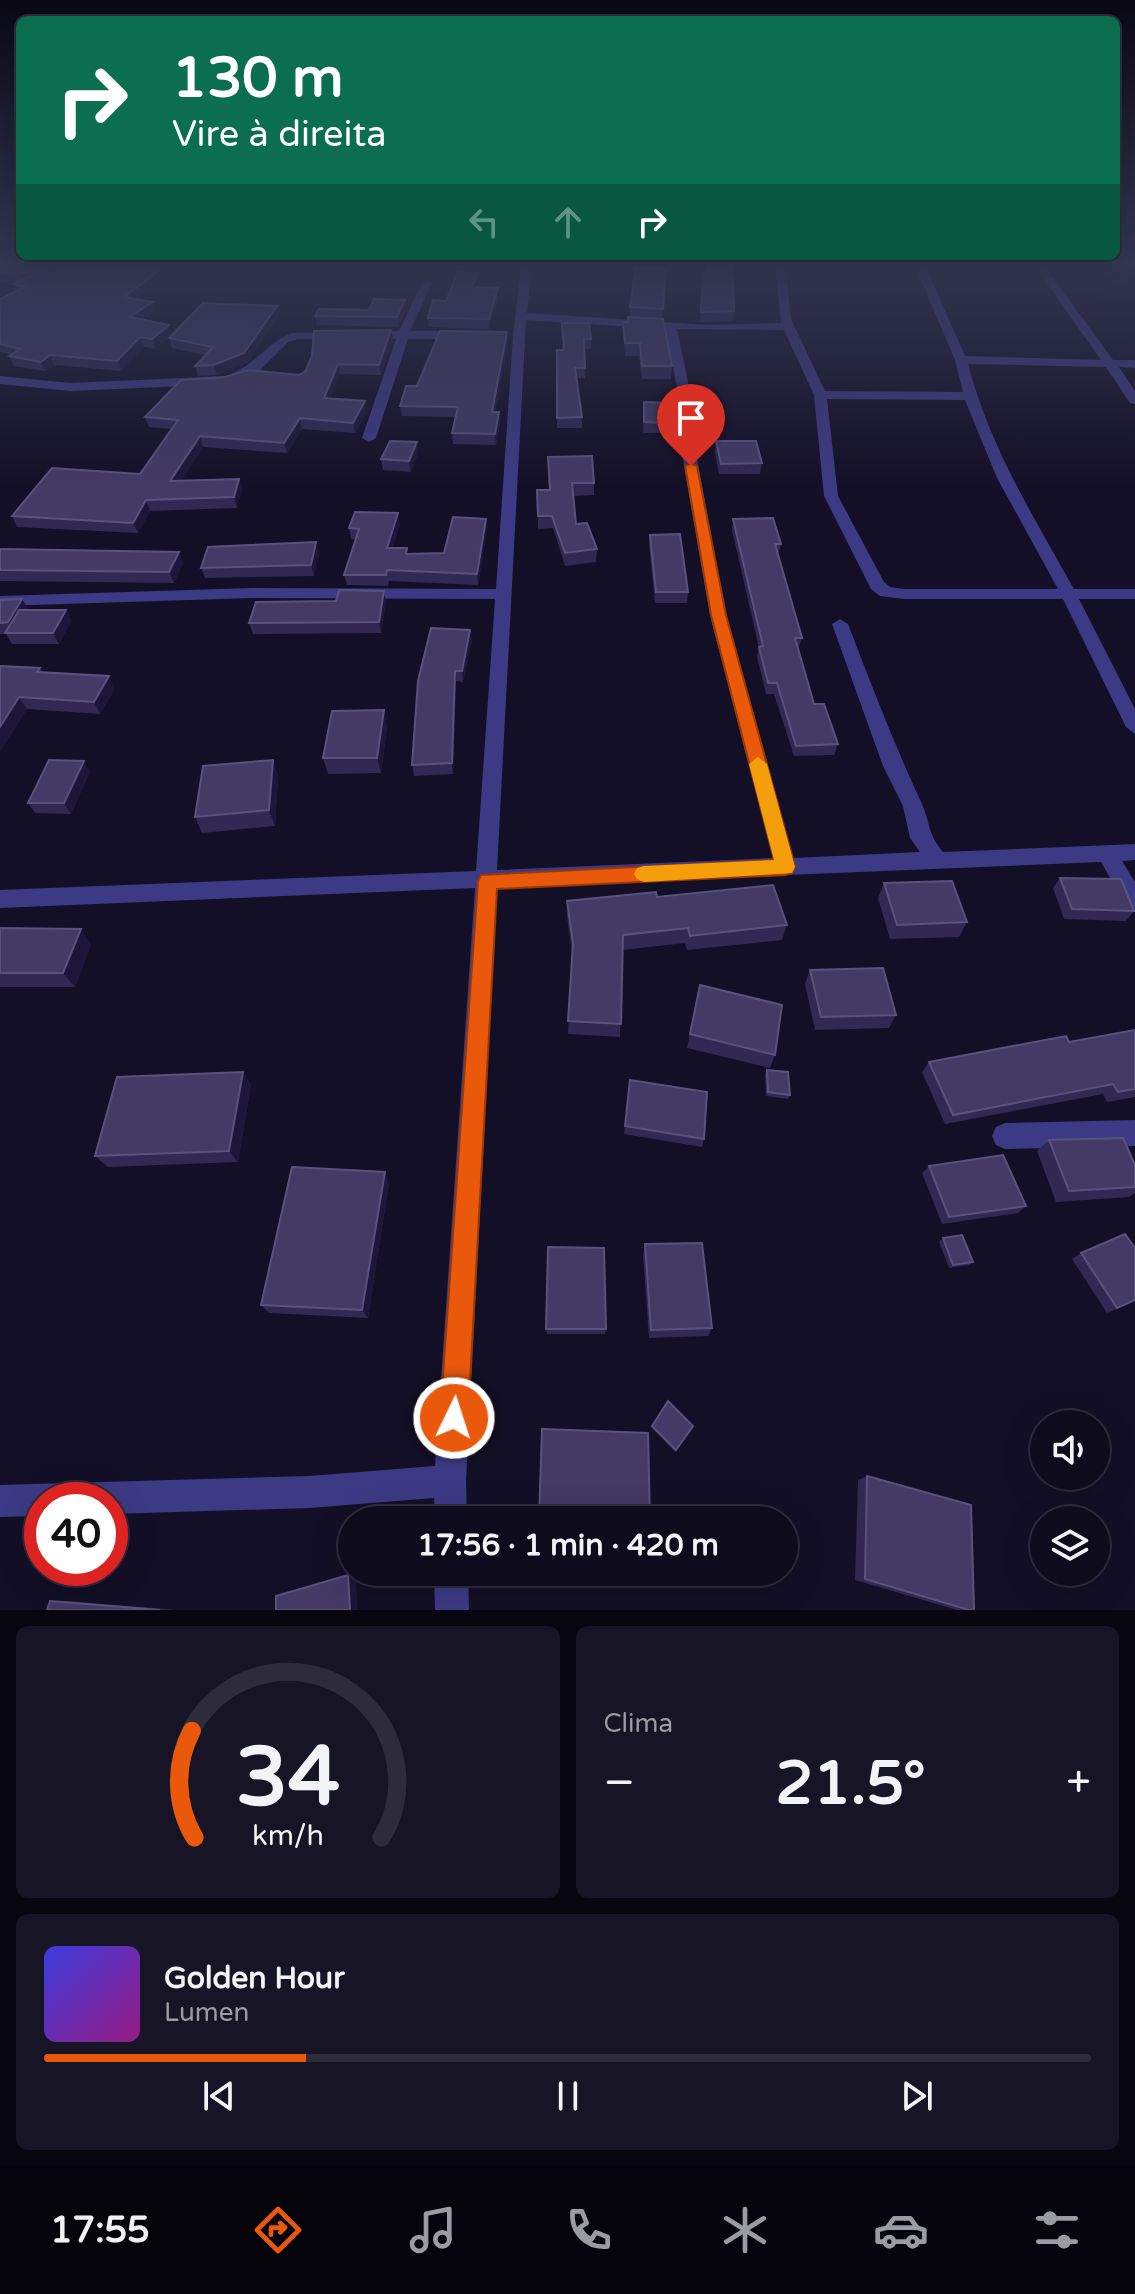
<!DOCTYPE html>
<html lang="pt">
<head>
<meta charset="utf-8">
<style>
  :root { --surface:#0e0b1c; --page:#171425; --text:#f1f3f6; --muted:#9b9ba3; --line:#2e2b3b; --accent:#ea580c }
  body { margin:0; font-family:"Varela Round",sans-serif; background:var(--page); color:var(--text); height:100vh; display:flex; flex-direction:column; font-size:30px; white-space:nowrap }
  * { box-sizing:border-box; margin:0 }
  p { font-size:26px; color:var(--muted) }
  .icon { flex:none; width:44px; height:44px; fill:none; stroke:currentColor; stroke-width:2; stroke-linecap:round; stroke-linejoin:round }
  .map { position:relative; height:1610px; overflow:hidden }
  .drawer { display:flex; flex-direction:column; gap:16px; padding:16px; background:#08060f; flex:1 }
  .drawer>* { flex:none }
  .hud { position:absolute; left:16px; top:16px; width:1104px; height:244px; border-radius:12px; box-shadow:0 8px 32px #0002,0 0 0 2px var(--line); background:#0b6e4f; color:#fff; overflow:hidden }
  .tools { position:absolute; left:1030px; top:1410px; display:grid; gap:16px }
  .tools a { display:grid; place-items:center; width:80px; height:80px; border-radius:50%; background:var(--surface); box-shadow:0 8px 32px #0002,0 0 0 2px var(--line); font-size:40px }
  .speed { position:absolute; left:24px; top:1482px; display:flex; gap:16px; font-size:40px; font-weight:700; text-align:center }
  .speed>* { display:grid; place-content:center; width:104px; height:104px; border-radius:50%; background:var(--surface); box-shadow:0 8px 32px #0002,0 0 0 2px var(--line); line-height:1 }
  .speed .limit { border:12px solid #d22; background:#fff; color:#111 }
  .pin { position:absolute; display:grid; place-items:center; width:68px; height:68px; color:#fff; margin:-82px -34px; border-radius:50% 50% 50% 0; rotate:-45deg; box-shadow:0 0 8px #0007 }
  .pin .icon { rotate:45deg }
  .me { position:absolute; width:88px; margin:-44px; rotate:4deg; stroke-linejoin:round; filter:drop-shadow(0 0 6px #0008) }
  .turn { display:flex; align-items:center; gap:28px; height:168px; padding:0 24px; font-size:36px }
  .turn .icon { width:104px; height:104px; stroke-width:2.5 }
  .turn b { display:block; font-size:56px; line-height:68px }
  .lanes { display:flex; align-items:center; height:76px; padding:0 24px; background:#0003; justify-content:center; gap:40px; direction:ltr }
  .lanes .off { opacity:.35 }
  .big { font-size:60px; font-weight:700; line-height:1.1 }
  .drawer .tile { flex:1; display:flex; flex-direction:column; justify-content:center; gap:12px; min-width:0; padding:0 28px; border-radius:12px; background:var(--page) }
  .drawer .dial { align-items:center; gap:0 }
  .dial svg { height:208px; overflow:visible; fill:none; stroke:var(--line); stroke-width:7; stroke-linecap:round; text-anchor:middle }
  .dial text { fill:var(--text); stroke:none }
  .song { display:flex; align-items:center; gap:24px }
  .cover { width:96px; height:96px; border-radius:12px; background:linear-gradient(135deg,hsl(240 70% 55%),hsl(310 70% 35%)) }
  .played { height:8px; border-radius:4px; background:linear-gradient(90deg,var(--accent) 25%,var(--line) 25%) }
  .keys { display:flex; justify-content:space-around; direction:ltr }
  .heat { display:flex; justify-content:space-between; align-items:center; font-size:44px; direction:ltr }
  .drawer .tiles { flex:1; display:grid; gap:16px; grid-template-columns:1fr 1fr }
  .tile:last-child { grid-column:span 2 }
  .trip { position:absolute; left:338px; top:1506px; width:460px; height:80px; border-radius:40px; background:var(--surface); box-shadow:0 8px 32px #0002,0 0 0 2px var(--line); font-weight:700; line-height:80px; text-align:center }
  .dock { display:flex; height:128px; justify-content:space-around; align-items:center; background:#06040b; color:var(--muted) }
  .dock .icon { width:56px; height:56px }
  .dock .active { color:var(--accent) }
  .dock b { font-size:36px; color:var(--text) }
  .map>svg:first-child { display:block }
</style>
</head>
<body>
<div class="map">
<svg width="1135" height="1610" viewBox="0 0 1135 1610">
  <rect width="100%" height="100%" fill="#130f26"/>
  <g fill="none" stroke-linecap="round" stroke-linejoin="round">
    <!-- minor -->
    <path fill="#3d3a85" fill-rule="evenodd" d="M522 261H532L527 313 707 325 781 323 775 261H785L791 319 825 391 963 392 955 360 913 261H923L965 356 1101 360 1031 261H1041L1113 360H1135V368L1119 367 1135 391V404L1130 403 1106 367 968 364C989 445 1033 516 1074 589H1135V599H1079L1135 709V734L1126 727 1063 599H904L880 596 871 589 824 496 814 395 784 330 677 329 692 401 694 442 726 615 794 858 920 852 910 838 903 806 883 766 832 624 840 619 848 624C871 684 894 744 921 802 931 823 926 831 943 852L1135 844V860L1122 861 1135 882V911L1127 908 1101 862 497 887 466 1481 467 1520H435L434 1498 309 1508 110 1514V1500H42V1516L0 1517V1485L309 1476 435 1466 475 888 0 908V890L476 871 495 599 252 598 0 606V596L252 588 496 589 513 336ZM526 320 665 329 680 401V442L710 615 773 858 497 870ZM827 399 965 400 997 478 1058 589H904L890 587 884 582 838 496Z
      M427 280 432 283 410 331H463L469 335 463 339H408L376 438 369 442 362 438 396 339H298L288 342 256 374 229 384 70 391 0 384V376L70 383 227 376C256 365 266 343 292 333L399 331 422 283Z
      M1135 1120V1146L1005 1149 996 1145 992 1136 996 1127 1005 1123Z
      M434 1572H468L469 1610H435Z"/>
  </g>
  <!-- wall -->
  <path fill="#312854" d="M0 261H186L136 299 155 311 143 320 172 335 155 349 144 347 121 371 54 365 45 371 14 366 9 356 11 355 0 352V299L16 292 13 284 18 282 0 281Z
    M706 261H772L771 268 732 265 734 311 732 321 700 322 702 283 703 273 706 274Z
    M666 269 662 319 630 317V307Z
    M478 273 479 282 476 287 498 298 489 329 429 327 428 318Z
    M277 306 279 315 247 363 217 375 198 376 195 366 205 355 172 348 169 338Z
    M369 310H406L398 327 317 325 315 316Z
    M623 322 672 366 671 379H642L639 356H625L623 335Z
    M562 323 591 339V349H585V378H577L582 417V428H557V350H563Z
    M507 332 508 342 495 412 500 422 496 445 453 444 452 433 456 417 402 416 400 406 417 386Z
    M393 340 381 375 340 374 330 399 367 412 355 433 302 429 287 453 203 447 181 481 239 479 242 489 237 508 150 511 138 533 17 527 12 516 140 474 172 429 149 427 145 417 299 375Z
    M644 402 671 423 670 433H643Z
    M716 441 762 463 760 474H719L715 452Z
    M418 453 411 472 383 470 381 459Z
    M548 457 594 483V495L573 496 576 524 597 549 596 562 565 566 553 528 538 529 537 490H549Z
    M486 519 487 529 478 585 389 581 388 586 347 585 344 575 356 539H351L349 528 400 524 392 548 408 554 444 553Z
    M733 519 781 544 778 555 802 638 798 649 814 704 838 744 834 755 794 756 774 694H766L757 657 759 648 732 530Z
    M650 535 688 592 687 603H655L649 545Z
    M316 542 319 553 314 576 205 578 201 568Z
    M0 549 183 563 174 583 0 581Z
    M384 591 386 602 381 633 253 634 249 623Z
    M22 599 28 609 66 610 71 621 59 644H12L6 634H0V600Z
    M470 630 472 641 463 682 456 681 453 774 414 776 412 765Z
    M0 666 40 668 43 673 115 688 100 714 27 709 0 751Z
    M387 726 381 773 328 774 323 758Z
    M273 760 278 776 275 826 202 833 195 817Z
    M90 771 71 814 35 813 28 803Z
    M1060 878 1134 911 1126 921 1064 919 1053 888Z
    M884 883 967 922 959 937 890 939 878 898Z
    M657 897 787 925 782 940 687 950 685 943 623 950 620 1037 568 1034 572 953 567 916V901Z
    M0 928 91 944 75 987H0Z
    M810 970 896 1015 889 1028 815 1030 805 984Z
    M700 985 775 1055 770 1068 687 1048Z
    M1135 1030V1097L1107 1102 1103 1094 945 1124 922 1072 929 1062 1069 1042Z
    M767 1070 790 1095 788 1099 766 1096 765 1074Z
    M243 1072 251 1085 238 1162 108 1167 95 1156Z
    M630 1080 704 1139 702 1147 624 1134Z
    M1049 1140 1135 1165V1193L1129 1197 1056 1202 1037 1151Z
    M929 1166 1026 1206 1018 1213 942 1224 922 1173Z
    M385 1172 389 1183 368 1318 269 1313 261 1305Z
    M943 1238 973 1262 969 1265 949 1268 939 1242Z
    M645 1244 712 1328 708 1336 649 1338 643 1254Z
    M1081 1253 1135 1301 1107 1313 1072 1259Z
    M546 1329H606L605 1334H547Z
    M668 1401 693 1426 675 1452 651 1427Z
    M867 1476 974 1610H957L855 1580 858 1480Z
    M50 1601H67L177 1610H47Z"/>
  <!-- shaded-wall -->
  <path fill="#1d163a" d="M172 261H186L127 306 124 297Z
    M478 273 479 282 473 297 472 287Z
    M498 288V298L489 329V319Z
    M405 300 406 310 398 327 397 317Z
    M152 302 155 311 133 326 130 317Z
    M277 306 279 315 247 363 217 375 214 365Z
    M169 325 172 335 155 349 152 339Z
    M391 330 393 340 381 375 379 365Z
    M507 332 508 342 493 422 492 412Z
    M140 337 144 347 121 371 117 361Z
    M50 355 54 365 45 371 41 362Z
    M338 364 340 374 326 409 324 398Z
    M365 401 367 412 355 433 353 423Z
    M499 412 500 422 496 445 495 434Z
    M300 418 302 429 287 453 284 443Z
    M200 436 203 447 174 492 170 481Z
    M417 442 418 453 411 472 409 461Z
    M239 479 242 489 237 508 234 497Z
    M146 500 150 511 138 533 133 523Z
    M398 513 400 524 388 559 387 548Z
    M486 519 487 529 478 585 477 574Z
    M316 542 319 553 314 576 311 565Z
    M179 552 183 563 174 583 169 572Z
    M384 591 386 602 381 633 379 622Z
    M22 599 28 609 14 633 8 622Z
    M66 610 71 621 59 644 53 633Z
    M470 630 472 641 463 682 462 671Z
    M455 671 456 681 453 774 452 763Z
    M109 676 115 688 100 714 94 702Z
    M19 697 27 709 0 751V727Z
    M384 710 387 726 381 773 377 758Z
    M273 760 278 776 275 826 269 810Z
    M84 761 90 771 71 814 64 803Z
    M81 929 91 944 75 987 63 973Z
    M243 1072 251 1085 238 1162 229 1151Z
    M385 1172 389 1183 368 1318 362 1310Z
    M348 1575 355 1576 358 1610H350Z"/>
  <!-- building -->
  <path fill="#433a66" stroke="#5a527e" stroke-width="2" d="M0 261H172L124 297 152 302 130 317 169 325 152 339 140 337 117 361 50 355 41 362 9 356 20 349 0 344V299L25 287 13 284 36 273 0 272Z
    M707 261H732L734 311 701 312 703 273 708 274Z
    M636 267 666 269 663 309 630 307Z
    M458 272 478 273 472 287 498 288 489 319 428 318 433 300 446 301Z
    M374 299 405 300 397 317 315 316 319 309 369 310Z
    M203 303 277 306 244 353 214 365 195 366 213 347 169 338Z
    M628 317 663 319 672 366H642L640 343H625L623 322H628Z
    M562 323H589L591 339H584L585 368H575L582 417 557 418V350H564Z
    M391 330 379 365 338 364 324 398 365 401 353 423 300 418 284 443 200 436 170 481 239 479 234 497 146 500 133 523 12 516 52 468 140 474 178 420 145 417 181 380 225 377 249 370 299 375 305 372 312 356 314 331Z
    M440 331 507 332 492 412H499L495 434 452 433 458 407 400 406 406 386H417Z
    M644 402 670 403 671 423 644 422Z
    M390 441 417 442 409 461 381 459Z
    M716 441H756L762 463 721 464Z
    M592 456 594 483H572L576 524 587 523 597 549 565 553 552 516H538L537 490H550L548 457Z
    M355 512 398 513 387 548H407L406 554 444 553 453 517 486 519 477 574 387 570 386 575H344L359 529 349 528Z
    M773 518 781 544H775L802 638H795L814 704H824L838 744 796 746 777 683H768L759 647 763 646 733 519Z
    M680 534 688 592H656L650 535Z
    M316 542 311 565 201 568 208 547Z
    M0 549 179 552 169 572 0 570Z
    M339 590 384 591 379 622 249 623 256 602 336 601Z
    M22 599 8 622 0 623V600Z
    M19 610H66L53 633H5Z
    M431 628 470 630 462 671H455L452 763 412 765 418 681Z
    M0 666 40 668 37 672 109 676 94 702 19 697 0 727Z
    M384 710 377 758H323L332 711Z
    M49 760 84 761 64 803H28Z
    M273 760 269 810 195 817 203 766Z
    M1060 878 1121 879 1134 911 1072 909Z
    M952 881 967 922 897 925 884 883Z
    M773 885 787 925 690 936 688 928 623 935 621 1024 568 1021 573 943 567 901 656 892 657 897Z
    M0 928 81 929 63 973H0Z
    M883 968 896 1015 821 1017 810 970Z
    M700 985 782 1005 775 1055 690 1034Z
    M1135 1030V1089L1118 1092 1113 1084 953 1115 929 1062 1066 1036 1069 1042Z
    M767 1070 788 1072 790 1095 768 1092Z
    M243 1072 229 1151 95 1156 117 1077Z
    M630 1080 707 1092 704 1139 625 1126Z
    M1123 1138 1135 1165V1187L1069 1191 1049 1140Z
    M1003 1155 1026 1206 949 1217 929 1166Z
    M292 1167 385 1172 362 1310 261 1305Z
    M1125 1234 1135 1248V1300L1117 1308 1081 1253Z
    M962 1235 973 1262 953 1265 943 1238Z
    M702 1243 712 1328 651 1330 645 1244Z
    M548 1247 604 1248 606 1329H546Z
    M668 1401 693 1426 676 1450 652 1426Z
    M542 1429 648 1433 650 1520H539Z
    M867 1476 971 1505 974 1610H969L865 1579Z
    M348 1575 350 1610H276V1596Z
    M50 1601 160 1610H47Z"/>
  <!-- sky -->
  <linearGradient id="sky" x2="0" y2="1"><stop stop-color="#0a0815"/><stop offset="0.54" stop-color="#333752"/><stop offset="1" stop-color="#333752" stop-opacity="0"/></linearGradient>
  <rect width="1135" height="486" fill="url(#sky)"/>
  <!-- route -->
  <path fill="#ea580c" stroke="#983908" stroke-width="2" d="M691 463 697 466 726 615 795 867 792 873 786 875 497 889 468 1418 464 1428 454 1432 444 1428 440 1418 478 881 481 875 774 860 711 615 685 466Z"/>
  <!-- slow -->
  <path fill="#f59e0b" d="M758 757 767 764 795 867 792 873 644 882 637 879 634 874 637 868 644 866 774 860 749 764Z"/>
</svg>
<div class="tools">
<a><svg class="icon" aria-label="sound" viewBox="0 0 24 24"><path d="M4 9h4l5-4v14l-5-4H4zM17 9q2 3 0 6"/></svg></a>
<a><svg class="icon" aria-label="layers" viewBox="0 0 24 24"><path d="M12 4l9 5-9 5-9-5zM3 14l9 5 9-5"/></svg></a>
</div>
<div class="speed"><div class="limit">40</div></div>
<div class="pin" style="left:691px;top:466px;background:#d93025"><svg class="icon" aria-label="arrive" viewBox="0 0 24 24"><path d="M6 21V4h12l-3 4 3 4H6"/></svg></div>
<svg class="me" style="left:454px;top:1418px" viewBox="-20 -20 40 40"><circle r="17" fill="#ea580c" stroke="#fff" stroke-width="3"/><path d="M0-11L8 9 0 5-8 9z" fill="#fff"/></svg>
<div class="trip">17:56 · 1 min · 420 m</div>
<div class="hud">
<div class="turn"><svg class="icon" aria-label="right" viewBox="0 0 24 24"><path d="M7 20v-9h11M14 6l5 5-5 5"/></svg><div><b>130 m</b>Vire à direita</div></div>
<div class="lanes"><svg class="icon off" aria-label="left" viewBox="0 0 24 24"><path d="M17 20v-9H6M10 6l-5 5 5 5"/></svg><svg class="icon off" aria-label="ahead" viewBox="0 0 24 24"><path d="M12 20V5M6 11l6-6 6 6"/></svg><svg class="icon" aria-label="right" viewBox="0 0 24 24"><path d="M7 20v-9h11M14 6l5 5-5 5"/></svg></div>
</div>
</div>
<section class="drawer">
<div class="tiles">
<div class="tile dial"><svg viewBox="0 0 100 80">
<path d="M14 69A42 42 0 1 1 86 69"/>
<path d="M14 69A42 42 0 0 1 13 28" stroke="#ea580c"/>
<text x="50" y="56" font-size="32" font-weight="700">34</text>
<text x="50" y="72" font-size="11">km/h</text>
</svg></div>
<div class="tile"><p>Clima</p>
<div class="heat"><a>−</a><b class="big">21.5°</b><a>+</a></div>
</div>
<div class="tile">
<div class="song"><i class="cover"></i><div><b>Golden Hour</b><p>Lumen</p></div></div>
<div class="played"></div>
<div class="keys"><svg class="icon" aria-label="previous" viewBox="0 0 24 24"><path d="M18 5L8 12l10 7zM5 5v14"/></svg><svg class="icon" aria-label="pause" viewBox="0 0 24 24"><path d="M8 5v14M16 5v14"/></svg><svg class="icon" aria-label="next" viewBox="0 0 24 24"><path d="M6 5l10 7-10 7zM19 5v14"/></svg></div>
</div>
</div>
</section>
<nav class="dock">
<b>17:55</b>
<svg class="icon active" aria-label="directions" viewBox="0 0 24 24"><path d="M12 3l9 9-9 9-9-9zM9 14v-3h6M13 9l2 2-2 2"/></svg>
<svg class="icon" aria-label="music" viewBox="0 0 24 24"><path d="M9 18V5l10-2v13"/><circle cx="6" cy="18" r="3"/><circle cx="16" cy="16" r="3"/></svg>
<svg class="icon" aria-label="phone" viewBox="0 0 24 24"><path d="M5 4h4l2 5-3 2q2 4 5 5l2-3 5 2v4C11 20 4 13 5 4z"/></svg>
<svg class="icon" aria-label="climate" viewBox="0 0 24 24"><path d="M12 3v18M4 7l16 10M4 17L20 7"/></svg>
<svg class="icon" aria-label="car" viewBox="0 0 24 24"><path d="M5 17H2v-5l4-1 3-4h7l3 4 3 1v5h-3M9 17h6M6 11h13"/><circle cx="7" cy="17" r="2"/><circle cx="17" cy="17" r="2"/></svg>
<svg class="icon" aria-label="filters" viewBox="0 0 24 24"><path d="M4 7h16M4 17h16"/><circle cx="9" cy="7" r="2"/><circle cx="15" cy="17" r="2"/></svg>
</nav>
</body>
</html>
